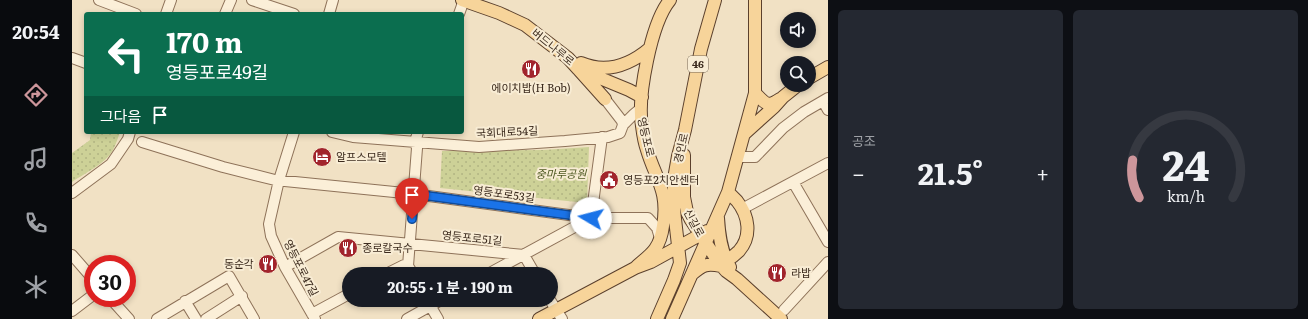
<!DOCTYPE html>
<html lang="ko">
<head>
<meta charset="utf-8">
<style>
  :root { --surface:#171b24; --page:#242831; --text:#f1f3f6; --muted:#9ea1a6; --line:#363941; --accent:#cd969b }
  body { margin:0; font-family:Literata,"Noto Sans KR",serif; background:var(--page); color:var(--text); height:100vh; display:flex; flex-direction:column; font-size:15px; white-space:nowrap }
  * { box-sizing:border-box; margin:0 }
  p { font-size:13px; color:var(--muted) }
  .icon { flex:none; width:22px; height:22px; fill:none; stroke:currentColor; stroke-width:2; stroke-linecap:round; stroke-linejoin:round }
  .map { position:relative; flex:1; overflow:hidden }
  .sheet { display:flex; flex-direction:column; gap:10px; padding:10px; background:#0d0f14; width:480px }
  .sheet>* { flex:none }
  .banner { position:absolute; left:12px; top:12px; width:380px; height:122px; border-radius:4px; box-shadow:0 2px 6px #0003; background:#0b6e4f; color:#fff; overflow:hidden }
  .tools { position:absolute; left:708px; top:12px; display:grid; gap:8px }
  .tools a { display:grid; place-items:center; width:36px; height:36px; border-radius:50%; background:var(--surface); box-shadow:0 2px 6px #0003; font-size:20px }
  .speed { position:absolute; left:12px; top:255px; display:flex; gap:8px; font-size:20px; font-weight:700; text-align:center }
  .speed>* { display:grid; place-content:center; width:52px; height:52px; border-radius:50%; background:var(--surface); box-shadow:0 2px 6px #0003; line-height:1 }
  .speed .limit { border:6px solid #d22; background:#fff; color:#111 }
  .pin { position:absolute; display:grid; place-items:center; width:34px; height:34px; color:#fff; margin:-41px -17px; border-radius:50% 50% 50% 0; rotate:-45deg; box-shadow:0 0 4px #0007 }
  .pin .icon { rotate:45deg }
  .me { position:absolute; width:44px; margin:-22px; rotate:278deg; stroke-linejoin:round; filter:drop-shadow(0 0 3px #0008) }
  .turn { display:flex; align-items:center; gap:14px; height:84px; padding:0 16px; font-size:18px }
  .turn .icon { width:52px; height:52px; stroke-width:2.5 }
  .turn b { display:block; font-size:28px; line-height:34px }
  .then { display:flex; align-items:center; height:38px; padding:0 16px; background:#0003; gap:8px; font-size:15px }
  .big { font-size:30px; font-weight:700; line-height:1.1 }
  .sheet .tile { flex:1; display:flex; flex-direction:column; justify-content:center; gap:6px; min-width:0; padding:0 14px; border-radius:6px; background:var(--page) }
  .sheet .dial { align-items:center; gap:0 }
  .dial svg { height:104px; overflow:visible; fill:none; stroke:var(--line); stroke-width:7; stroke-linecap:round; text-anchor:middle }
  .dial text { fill:var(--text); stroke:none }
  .heat { display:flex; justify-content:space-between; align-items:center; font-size:22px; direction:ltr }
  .sheet .tiles { flex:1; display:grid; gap:10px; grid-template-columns:repeat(2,1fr) }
  .trip { position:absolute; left:270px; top:267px; width:216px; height:40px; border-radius:20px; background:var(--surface); box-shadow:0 2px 6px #0003; font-weight:700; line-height:40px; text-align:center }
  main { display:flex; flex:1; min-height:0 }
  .tabs { display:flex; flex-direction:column; width:72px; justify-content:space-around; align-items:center; background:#090b0e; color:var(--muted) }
  .tabs .icon { width:28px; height:28px }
  .tabs .current { color:var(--accent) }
  .tabs b { font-size:18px; color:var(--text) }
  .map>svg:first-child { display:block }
</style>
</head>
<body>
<main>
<nav class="tabs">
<b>20:54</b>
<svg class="icon current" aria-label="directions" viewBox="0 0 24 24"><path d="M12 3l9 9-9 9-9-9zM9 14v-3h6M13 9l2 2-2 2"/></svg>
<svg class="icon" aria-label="music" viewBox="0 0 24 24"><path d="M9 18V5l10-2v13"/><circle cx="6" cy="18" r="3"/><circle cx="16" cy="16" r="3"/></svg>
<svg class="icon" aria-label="phone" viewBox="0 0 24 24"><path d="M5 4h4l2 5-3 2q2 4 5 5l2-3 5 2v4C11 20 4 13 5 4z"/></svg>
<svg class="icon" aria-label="climate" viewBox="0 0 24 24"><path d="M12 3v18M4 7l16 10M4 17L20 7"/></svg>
</nav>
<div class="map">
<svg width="756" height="319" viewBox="0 0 756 319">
  <defs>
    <pattern id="green-dots" width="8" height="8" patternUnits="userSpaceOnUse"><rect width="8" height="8" fill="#cdd197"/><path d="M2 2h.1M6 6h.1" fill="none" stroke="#b1b482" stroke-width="1.8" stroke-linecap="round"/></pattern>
  </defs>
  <rect width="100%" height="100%" fill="#f1e1c4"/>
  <!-- green -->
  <path fill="url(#green-dots)" d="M19 132H48C46 138 44 144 41 150 33 164 13 173 0 182V153L18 140Z
    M517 147 515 203 368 188 370 151 471 150Z"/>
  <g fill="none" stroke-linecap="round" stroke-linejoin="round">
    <defs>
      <path id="minor" d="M27 0 64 14
        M180 0 222 14
        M94 14 99 0
        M153 14 159 0
        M257 14 261 0
        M387 14 392 0
        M0 58 14 63
        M751 101 756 110
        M551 125 562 114 568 109
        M222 132 207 180 197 224 199 236 213 267 243 319
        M260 132 281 137 407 147 493 141 536 137 548 133 551 125 550 121 533 99
        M70 142 151 167 203 180 342 194 519 218H576L585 228 588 238
        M666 157H683L711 128 732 112 756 98
        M721 182 756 242
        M0 193 39 164 56 139 58 132
        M670 209 756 163
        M0 255 21 279
        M213 267 266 237 452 255 463 274
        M314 274 332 265 336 266
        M341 274 336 266 345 148 343 142 346 132
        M416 274 519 218 530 137
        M38 298 57 319
        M355 300 366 319
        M478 300 490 319
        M113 301 124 319
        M712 310 756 262
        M0 311 21 295
        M240 314 277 294
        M85 319 157 276 182 319
        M134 319 170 296
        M335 319 369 300"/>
      <path id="major" d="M390 0 427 13 453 25 496 58 506 69 557 90 570 97
        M509 63C535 74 558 65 578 48
        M507 70 533 99
        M737 78 756 67
        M683 93C693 103 695 108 708 99
        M672 134 702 107 711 97 726 85
        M612 155V197L615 212 619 220 647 263 654 271 665 279 709 319
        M646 218C647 235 649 252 658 267
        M654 261C659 258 663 255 667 251 680 236 677 216 665 201 662 198 659 195 656 192
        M563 268C569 262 578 256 583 249 588 242 590 234 591 226 597 191 584 180 575 150 572 142 571 134 570 126 565 97 579 23 598 0
        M620 274C631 265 634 263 649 266
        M467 319 563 268 579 262 635 231
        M585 319 602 280 608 263 602 210V179L606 156 613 130 629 49 643 0
        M600 319 656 192 683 93V0"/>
    </defs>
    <!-- minor casing -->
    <use href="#minor" stroke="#8e7259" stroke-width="12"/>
    <!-- major casing -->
    <use href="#major" stroke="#5b402d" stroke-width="14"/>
    <!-- minor -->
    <use href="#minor" stroke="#fbefd8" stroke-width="10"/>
    <!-- major -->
    <use href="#major" stroke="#f7d49a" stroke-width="12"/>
  </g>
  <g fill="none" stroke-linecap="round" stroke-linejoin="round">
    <defs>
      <path id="route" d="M340 219 342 194 519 218"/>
    </defs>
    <!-- route casing -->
    <use href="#route" stroke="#114b97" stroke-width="10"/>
    <!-- route -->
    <use href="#route" stroke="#1a73e8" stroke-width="7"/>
  </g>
  <!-- icons -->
  <defs>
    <symbol id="restaurant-disc" viewBox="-11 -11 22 22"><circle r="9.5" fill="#a1242c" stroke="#f8ecd4"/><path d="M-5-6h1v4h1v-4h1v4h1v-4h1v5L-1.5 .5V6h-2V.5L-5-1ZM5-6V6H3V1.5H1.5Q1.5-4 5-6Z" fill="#fff"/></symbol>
    <symbol id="hotel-disc" viewBox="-11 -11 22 22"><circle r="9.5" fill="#a1242c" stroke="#f8ecd4"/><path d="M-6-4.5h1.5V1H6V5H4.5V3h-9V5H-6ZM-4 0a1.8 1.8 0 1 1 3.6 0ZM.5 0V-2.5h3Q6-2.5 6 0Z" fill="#fff"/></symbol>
    <symbol id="civic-disc" viewBox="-11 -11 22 22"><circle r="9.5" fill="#a1242c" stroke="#f8ecd4"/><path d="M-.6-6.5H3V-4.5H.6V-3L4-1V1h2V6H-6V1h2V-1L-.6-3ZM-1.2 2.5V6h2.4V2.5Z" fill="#fff"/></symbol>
  </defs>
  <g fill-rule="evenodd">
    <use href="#restaurant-disc" x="448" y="58" width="22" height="22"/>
    <use href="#hotel-disc" x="239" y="146" width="22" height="22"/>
    <use href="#civic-disc" x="526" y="169" width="22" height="22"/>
    <use href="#restaurant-disc" x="265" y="237" width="22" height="22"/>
    <use href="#restaurant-disc" x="185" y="253" width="22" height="22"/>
    <use href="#restaurant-disc" x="694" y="262" width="22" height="22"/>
  </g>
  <g text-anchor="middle" stroke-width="4" stroke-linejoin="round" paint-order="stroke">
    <!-- shield labels -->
    <rect fill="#f8ecd4" stroke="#746555" stroke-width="1" x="616" y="56" width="20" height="16" rx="3"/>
    <g font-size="10" font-weight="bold" fill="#3c2b1e">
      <text x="626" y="68">46</text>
    </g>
    <!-- street labels -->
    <g font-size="11" fill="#3c2b1e" stroke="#f8ecd4">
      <text transform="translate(481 47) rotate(39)" y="4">버드나루로</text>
      <text transform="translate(435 132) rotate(-3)" y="4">국회대로54길</text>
      <text transform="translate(574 137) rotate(77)" y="4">영등포로</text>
      <text transform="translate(609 148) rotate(-77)" y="4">경인로</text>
      <text transform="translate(432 194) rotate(8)" y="4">영등포로53길</text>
      <text transform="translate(622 223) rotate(61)" y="4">신길로</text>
      <text transform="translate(400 238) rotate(6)" y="4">영등포로51길</text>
      <text transform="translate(229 268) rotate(63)" y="4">영등포로47길</text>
    </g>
    <!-- poi labels -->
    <g font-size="11" fill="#3c2b1e" stroke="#f8ecd4" text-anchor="start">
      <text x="459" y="92" text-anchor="middle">에이치밥(H Bob)</text>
      <text x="264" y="161">알프스모텔</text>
      <text x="551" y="184">영등포2치안센터</text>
      <text x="290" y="252">종로칼국수</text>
      <text x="182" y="268" text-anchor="end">동순각</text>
      <text x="719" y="277">라밥</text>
    </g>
    <!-- park labels -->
    <g font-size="11" font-style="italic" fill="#4f5a23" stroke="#f8ecd4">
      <text x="489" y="178">중마루공원</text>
    </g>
  </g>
</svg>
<div class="tools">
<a><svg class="icon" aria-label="sound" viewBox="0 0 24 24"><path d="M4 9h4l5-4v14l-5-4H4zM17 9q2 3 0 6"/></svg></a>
<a><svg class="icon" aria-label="search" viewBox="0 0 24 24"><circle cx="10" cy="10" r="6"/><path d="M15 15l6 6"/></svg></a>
</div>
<div class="speed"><div class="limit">30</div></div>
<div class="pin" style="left:340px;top:219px;background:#d93025"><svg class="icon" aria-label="arrive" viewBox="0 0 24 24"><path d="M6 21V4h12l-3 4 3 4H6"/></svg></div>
<svg class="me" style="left:519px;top:218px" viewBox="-20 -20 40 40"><circle r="19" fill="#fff"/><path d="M0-13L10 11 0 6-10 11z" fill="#1a73e8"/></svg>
<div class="trip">20:55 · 1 분 · 190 m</div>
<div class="banner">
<div class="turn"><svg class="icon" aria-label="left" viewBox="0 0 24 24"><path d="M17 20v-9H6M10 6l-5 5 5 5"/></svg><div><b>170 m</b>영등포로49길</div></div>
<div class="then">그다음<svg class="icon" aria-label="arrive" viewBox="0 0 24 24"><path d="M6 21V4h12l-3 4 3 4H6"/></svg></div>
</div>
</div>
<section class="sheet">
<div class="tiles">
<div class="tile"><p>공조</p>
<div class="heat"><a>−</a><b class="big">21.5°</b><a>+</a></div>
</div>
<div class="tile dial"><svg viewBox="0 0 100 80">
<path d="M14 69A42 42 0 1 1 86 69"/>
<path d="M14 69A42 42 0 0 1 9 40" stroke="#cd969b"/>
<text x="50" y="56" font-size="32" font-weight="700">24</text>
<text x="50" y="72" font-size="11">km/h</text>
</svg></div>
</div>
</section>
</main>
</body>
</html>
